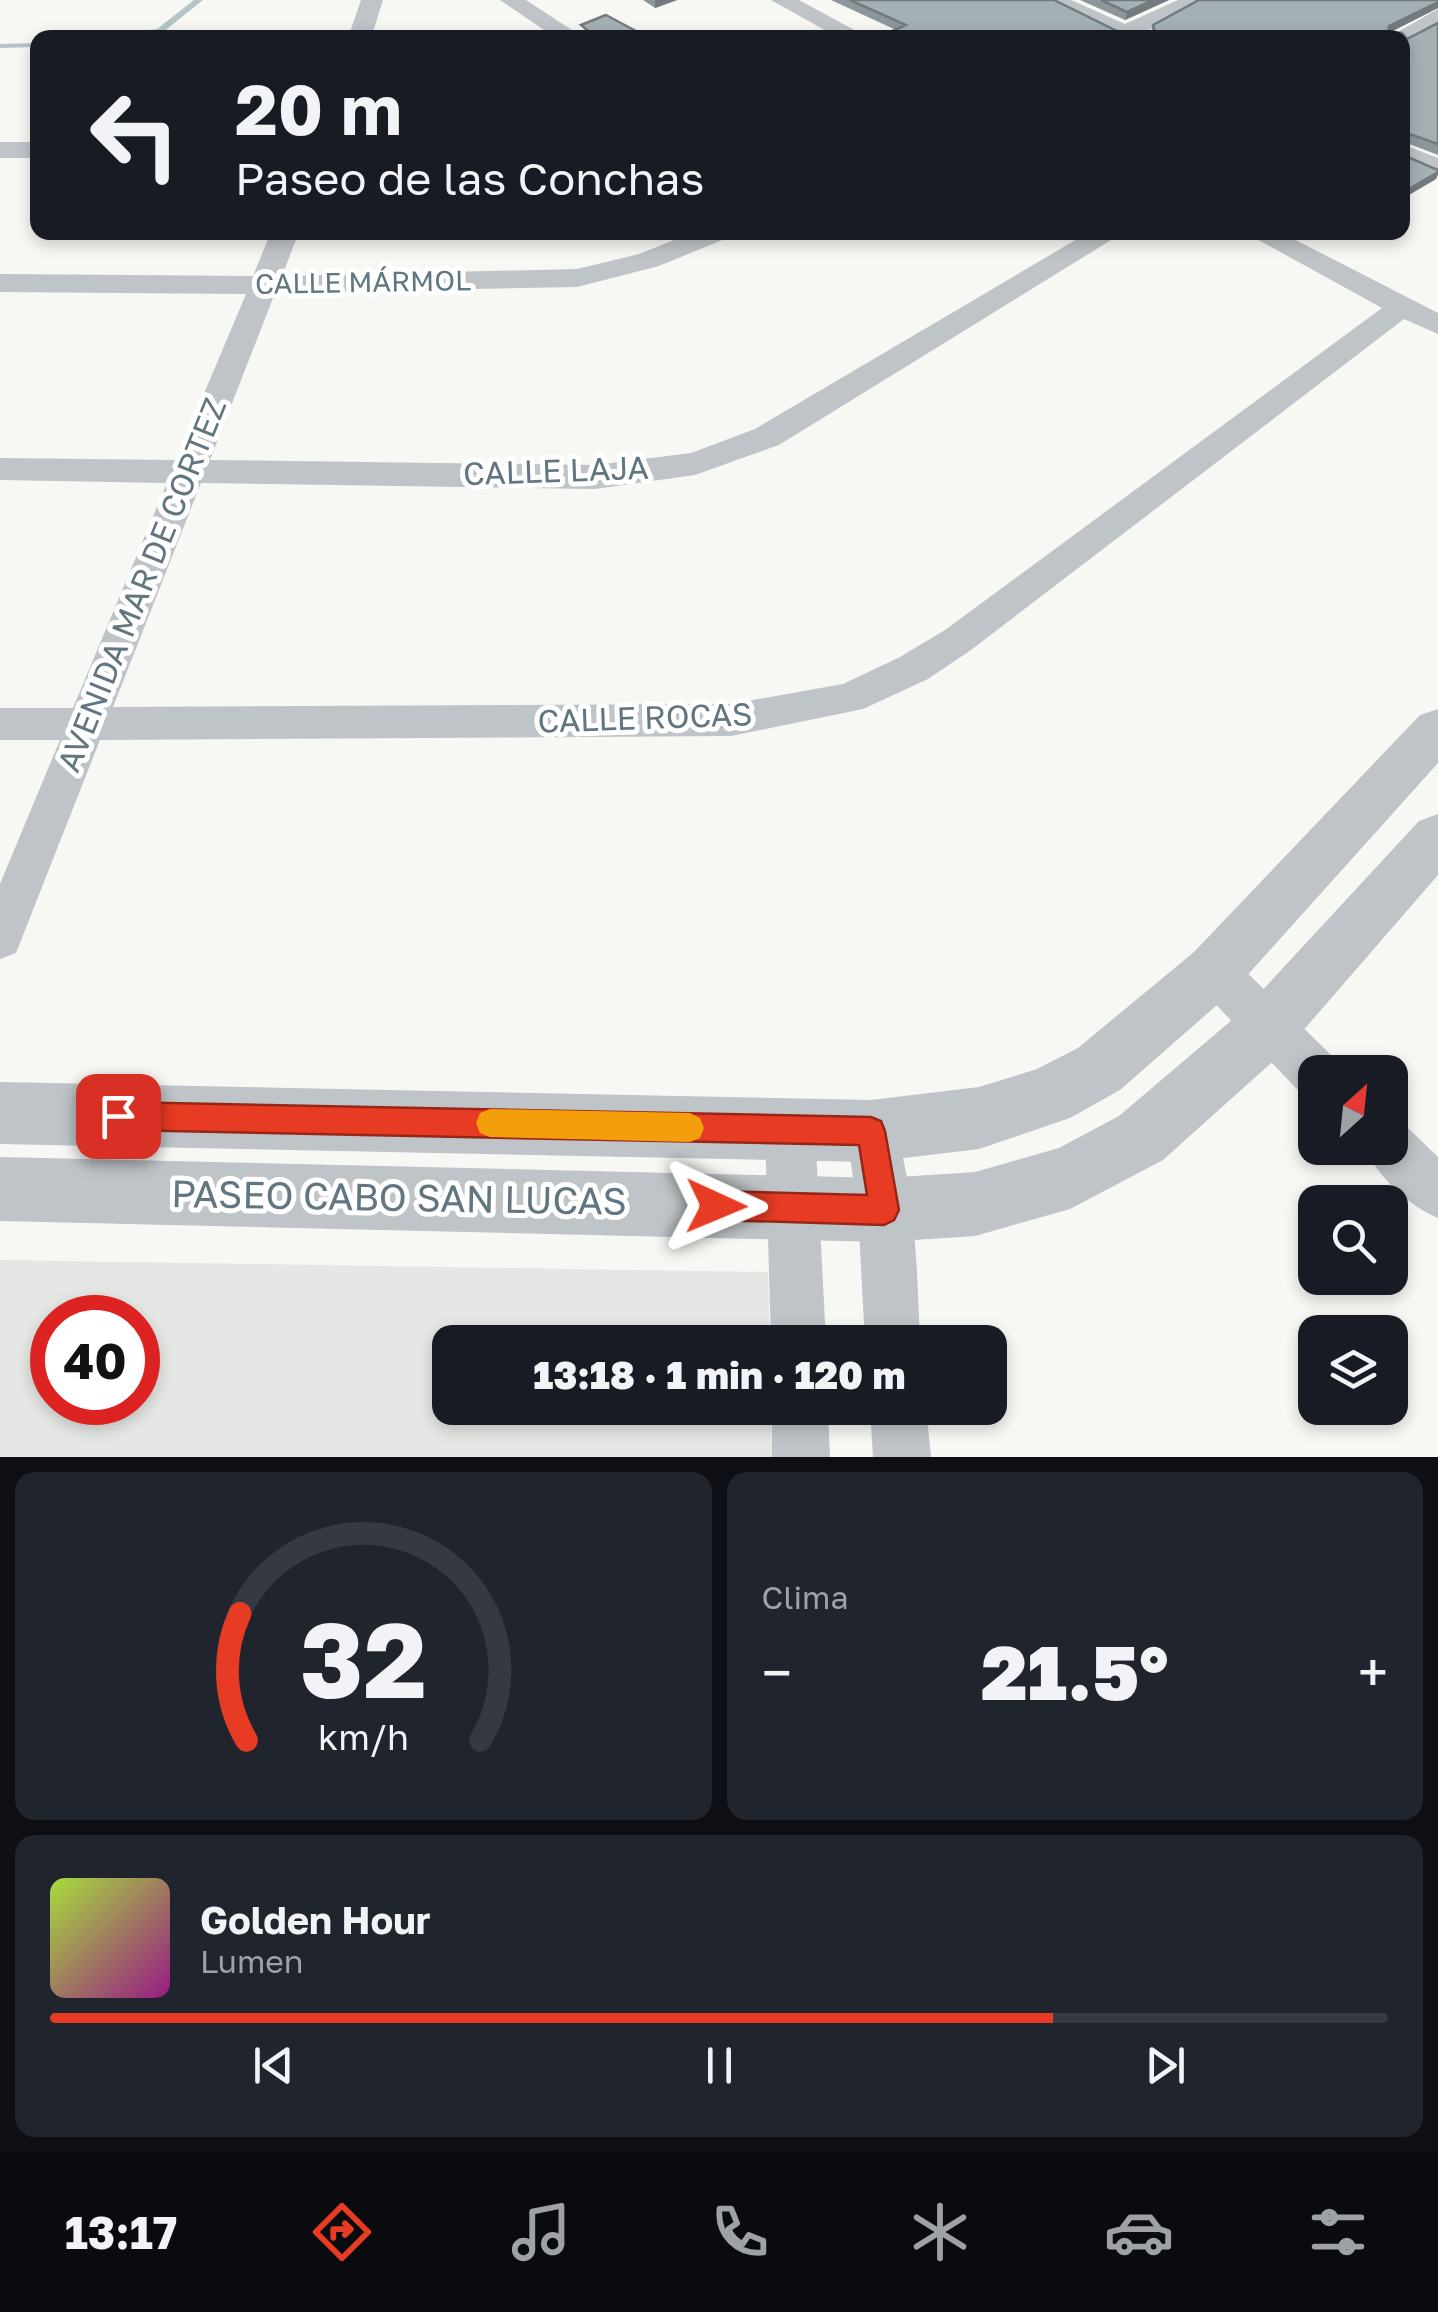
<!DOCTYPE html>
<html lang="es">
<head>
<meta charset="utf-8">
<style>
  :root { --surface:#171b24; --page:#20242c; --text:#f1f3f6; --muted:#9ea1a6; --line:#363941; --accent:#e83b23 }
  body { margin:0; font-family:"Golos Text",sans-serif; background:var(--page); color:var(--text); height:100vh; display:flex; flex-direction:column; font-size:38px; white-space:nowrap }
  * { box-sizing:border-box; margin:0 }
  p { font-size:32px; color:var(--muted) }
  .icon { flex:none; width:55px; height:55px; fill:none; stroke:currentColor; stroke-width:2; stroke-linecap:round; stroke-linejoin:round }
  .map { position:relative; height:1457px; overflow:hidden }
  .panel { display:flex; flex-direction:column; gap:15px; padding:15px; background:#0d0f14; flex:1 }
  .panel>* { flex:none }
  .guide { position:absolute; left:30px; top:30px; width:1380px; height:210px; border-radius:20px; box-shadow:0 5px 15px #0003; background:#171b24; color:var(--text); overflow:hidden }
  .needle { width:65px; rotate:27deg }
  .tools { position:absolute; left:1298px; top:1055px; display:grid; gap:20px }
  .tools a { display:grid; place-items:center; width:110px; height:110px; border-radius:20px; background:var(--surface); box-shadow:0 5px 15px #0003; font-size:50px }
  .speed { position:absolute; left:30px; top:1295px; display:flex; gap:20px; font-size:50px; font-weight:700; text-align:center }
  .speed>* { display:grid; place-content:center; width:130px; height:130px; border-radius:50%; background:var(--surface); box-shadow:0 5px 15px #0003; line-height:1 }
  .speed .limit { border:15px solid #d22; background:#fff; color:#111 }
  .pin { position:absolute; display:grid; place-items:center; width:85px; height:85px; color:#fff; margin:-42px; border-radius:20px; box-shadow:0 5px 15px #0006 }
  .me { position:absolute; width:110px; margin:-55px; rotate:91deg; stroke-linejoin:round; filter:drop-shadow(0 0 8px #0008) }
  .turn { display:flex; align-items:center; gap:35px; height:210px; padding:0 40px; font-size:45px }
  .turn .icon { width:130px; height:130px; stroke-width:2.5 }
  .turn b { display:block; font-size:70px; line-height:85px }
  .big { font-size:75px; font-weight:800; line-height:1.1 }
  .panel .widget { flex:1; display:flex; flex-direction:column; justify-content:center; gap:15px; min-width:0; padding:0 35px; border-radius:20px; background:var(--page) }
  .panel .dial { align-items:center; gap:0 }
  .dial svg { height:260px; overflow:visible; fill:none; stroke:var(--line); stroke-width:7; stroke-linecap:round; text-anchor:middle }
  .dial text { fill:var(--text); stroke:none }
  .song { display:flex; align-items:center; gap:30px }
  .cover { width:120px; height:120px; border-radius:15px; background:linear-gradient(135deg,hsl(80 70% 55%),hsl(310 70% 35%)) }
  .played { height:10px; border-radius:5px; background:linear-gradient(90deg,var(--accent) 75%,var(--line) 75%) }
  .keys { display:flex; justify-content:space-around; direction:ltr }
  .heat { display:flex; justify-content:space-between; align-items:center; font-size:55px; direction:ltr }
  .panel .tiles { flex:1; display:grid; gap:15px; grid-template-columns:1fr 1fr }
  .widget:last-child { grid-column:span 2 }
  .trip { position:absolute; left:432px; top:1325px; width:575px; height:100px; border-radius:20px; background:var(--surface); box-shadow:0 5px 15px #0003; font-weight:800; line-height:100px; text-align:center }
  .dock { display:flex; height:160px; justify-content:space-around; align-items:center; background:#090b0e; color:var(--muted) }
  .dock .icon { width:70px; height:70px }
  .dock .current { color:var(--accent) }
  .dock b { font-size:45px; color:var(--text) }
  .map>svg:first-child { display:block }
</style>
</head>
<body>
<div class="map">
<svg width="1438" height="1457" viewBox="0 0 1438 1457">
  <rect width="100%" height="100%" fill="#f7f7f4"/>
  <!-- built -->
  <path fill="#e5e7e5" fill-rule="evenodd" d="M0 1260 768 1272 770 1342H450V1408H771L772 1457H0ZM52 1318H138V1402H52Z"/>
  <g fill="none" stroke-linecap="round" stroke-linejoin="round">
    <!-- stream -->
    <path fill="#b5c5c7" fill-rule="evenodd" d="M194 0H203L162 33 124 38H96L157 29Z
      M38 43V47L0 48V44Z"/>
    <!-- minor -->
    <path fill="#bec4c7" fill-rule="evenodd" d="M361 0H383L371 38H348Z
      M500 0H526L584 38H556Z
      M771 0H799L869 38H839Z
      M1041 0H1071L1125 24 1178 0H1207L1145 32 1150 38H1119Z
      M1438 9V25L1406 43 1402 44V38H1387Z
      M0 142H38V158H0Z
      M1402 144 1438 158V176L1402 162Z
      M271 232H299L282 276 577 269 639 254 694 232H731L727 238 659 266 577 287 275 293 210 460 595 465 691 453 755 429 1089 232H1124L779 445 695 475 595 489 201 483 113 707 731 704 843 684 900 657 945 630 1382 308 1244 232H1280L1438 313V334L1404 319 971 650 928 679 863 709 731 736 100 740 16 953 0 959V884L60 740H0V708H73L167 483 0 480V458L176 460 246 294 0 292V274L253 276Z
      M1214 950 1230 956 1332 1056 1339 1072H1315V1097L1298 1090 1198 986 1191 971 1198 956Z
      M790 1105 808 1112 815 1130 826 1342H771L765 1130 772 1112Z
      M871 1106 889 1113C916 1178 917 1272 920 1342H865L858 1210 846 1131 853 1113Z
      M1390 1121 1408 1128 1438 1157V1218C1409 1206 1377 1176 1365 1148H1390Z
      M772 1408H828L830 1457H772Z
      M870 1408H926L931 1457H873Z"/>
    <!-- tertiary -->
    <path fill="#bec4c7" fill-rule="evenodd" d="M1438 709V763L1234 990 1120 1090 1070 1118 979 1149 871 1162 0 1144V1082L871 1100 979 1087 1037 1069 1078 1048 1194 952 1420 715Z
      M1438 814V875L1288 1048 1163 1160 1070 1209 975 1236 884 1242 0 1221V1157L884 1178 975 1172 1059 1148 1119 1116 1246 1008 1419 821Z"/>
  </g>
  <!-- wall -->
  <path fill="#8d979b" d="M643 0H677L655 8Z
    M831 0H1054L1121 33 1151 32 1153 25 1199 0H1438V8L1390 32 1402 33 1407 39 1438 23V155L1404 142 1403 155 1438 170V174L1436 179 1402 199V38H877L896 30Z
    M1080 0H1169L1125 20Z
    M1324 232H1347L1336 239Z"/>
  <!-- shaded-wall -->
  <path fill="#737b7e" d="M655 0H677L655 8Z
    M1153 0H1169L1125 20 1127 12Z
    M1438 2V8L1385 35 1389 26Z
    M1438 172 1436 179 1402 199V193Z"/>
  <!-- building -->
  <path fill="#a4b0b4" stroke="#737b7e" stroke-width="2.5" d="M850 0H1054L1121 33 1155 32 1153 25 1199 0H1438V2L1389 26 1388 32 1402 33 1407 39 1438 23V144L1404 132 1403 155 1438 170V172L1402 193V38H877L906 25Z
    M1101 0H1153L1127 12Z
    M606 15 649 38H547L555 35H583L587 30 581 25Z"/>
  <!-- route -->
  <path fill="#e83b23" stroke="#972617" stroke-width="2.5" d="M118 1102 871 1117 881 1121 885 1131 899 1210 894 1220 884 1225 716 1220 706 1216 702 1206 706 1195 716 1191 867 1195 859 1145 118 1130 109 1126 104 1116 109 1106Z"/>
  <!-- slow -->
  <path fill="#f59e0b" d="M490 1109 690 1113 700 1118 704 1128 700 1138 690 1142 490 1137 480 1133 476 1123 480 1113Z"/>
  <g text-anchor="middle" stroke-width="10" stroke-linejoin="round" paint-order="stroke">
    <!-- far-street labels -->
    <g font-size="28" fill="#617680" stroke="#fff">
      <text transform="translate(363 282) rotate(-1)" y="10">CALLE MÁRMOL</text>
    </g>
    <!-- street labels -->
    <g font-size="32" fill="#617680" stroke="#fff">
      <text transform="translate(556 471) rotate(-2)" y="11">CALLE LAJA</text>
      <text transform="translate(142 585) rotate(-68)" y="11">AVENIDA MAR DE CORTEZ</text>
      <text transform="translate(645 718) rotate(-2)" y="11">CALLE ROCAS</text>
    </g>
    <!-- near-street labels -->
    <g font-size="38" fill="#617680" stroke="#fff">
      <text transform="translate(399 1198) rotate(1)" y="13">PASEO CABO SAN LUCAS</text>
    </g>
  </g>
</svg>
<div class="tools">
<a><svg class="needle" viewBox="-14 -14 28 28"><path d="M0-13l5 13h-10z" fill="#e53935"/><path d="M0 13l5-13h-10z" fill="#9ea1a6"/></svg></a>
<a><svg class="icon" aria-label="search" viewBox="0 0 24 24"><circle cx="10" cy="10" r="6"/><path d="M15 15l6 6"/></svg></a>
<a><svg class="icon" aria-label="layers" viewBox="0 0 24 24"><path d="M12 4l9 5-9 5-9-5zM3 14l9 5 9-5"/></svg></a>
</div>
<div class="speed"><div class="limit">40</div></div>
<div class="pin" style="left:118px;top:1116px;background:#d93025"><svg class="icon" aria-label="arrive" viewBox="0 0 24 24"><path d="M6 21V4h12l-3 4 3 4H6"/></svg></div>
<svg class="me" style="left:716px;top:1206px" viewBox="-20 -20 40 40"><path d="M0-17L14 15 0 8-14 15z" fill="#e83b23" stroke="#fff" stroke-width="4"/></svg>
<div class="trip">13:18 · 1 min · 120 m</div>
<div class="guide">
<div class="turn"><svg class="icon" aria-label="left" viewBox="0 0 24 24"><path d="M17 20v-9H6M10 6l-5 5 5 5"/></svg><div><b>20 m</b>Paseo de las Conchas</div></div>
</div>
</div>
<section class="panel">
<div class="tiles">
<div class="widget dial"><svg viewBox="0 0 100 80">
<path d="M14 69A42 42 0 1 1 86 69"/>
<path d="M14 69A42 42 0 0 1 12 30" stroke="#e83b23"/>
<text x="50" y="56" font-size="32" font-weight="700">32</text>
<text x="50" y="72" font-size="11">km/h</text>
</svg></div>
<div class="widget"><p>Clima</p>
<div class="heat"><a>−</a><b class="big">21.5°</b><a>+</a></div>
</div>
<div class="widget">
<div class="song"><i class="cover"></i><div><b>Golden Hour</b><p>Lumen</p></div></div>
<div class="played"></div>
<div class="keys"><svg class="icon" aria-label="previous" viewBox="0 0 24 24"><path d="M18 5L8 12l10 7zM5 5v14"/></svg><svg class="icon" aria-label="pause" viewBox="0 0 24 24"><path d="M8 5v14M16 5v14"/></svg><svg class="icon" aria-label="next" viewBox="0 0 24 24"><path d="M6 5l10 7-10 7zM19 5v14"/></svg></div>
</div>
</div>
</section>
<nav class="dock">
<b>13:17</b>
<svg class="icon current" aria-label="directions" viewBox="0 0 24 24"><path d="M12 3l9 9-9 9-9-9zM9 14v-3h6M13 9l2 2-2 2"/></svg>
<svg class="icon" aria-label="music" viewBox="0 0 24 24"><path d="M9 18V5l10-2v13"/><circle cx="6" cy="18" r="3"/><circle cx="16" cy="16" r="3"/></svg>
<svg class="icon" aria-label="phone" viewBox="0 0 24 24"><path d="M5 4h4l2 5-3 2q2 4 5 5l2-3 5 2v4C11 20 4 13 5 4z"/></svg>
<svg class="icon" aria-label="climate" viewBox="0 0 24 24"><path d="M12 3v18M4 7l16 10M4 17L20 7"/></svg>
<svg class="icon" aria-label="car" viewBox="0 0 24 24"><path d="M5 17H2v-5l4-1 3-4h7l3 4 3 1v5h-3M9 17h6M6 11h13"/><circle cx="7" cy="17" r="2"/><circle cx="17" cy="17" r="2"/></svg>
<svg class="icon" aria-label="filters" viewBox="0 0 24 24"><path d="M4 7h16M4 17h16"/><circle cx="9" cy="7" r="2"/><circle cx="15" cy="17" r="2"/></svg>
</nav>
</body>
</html>
